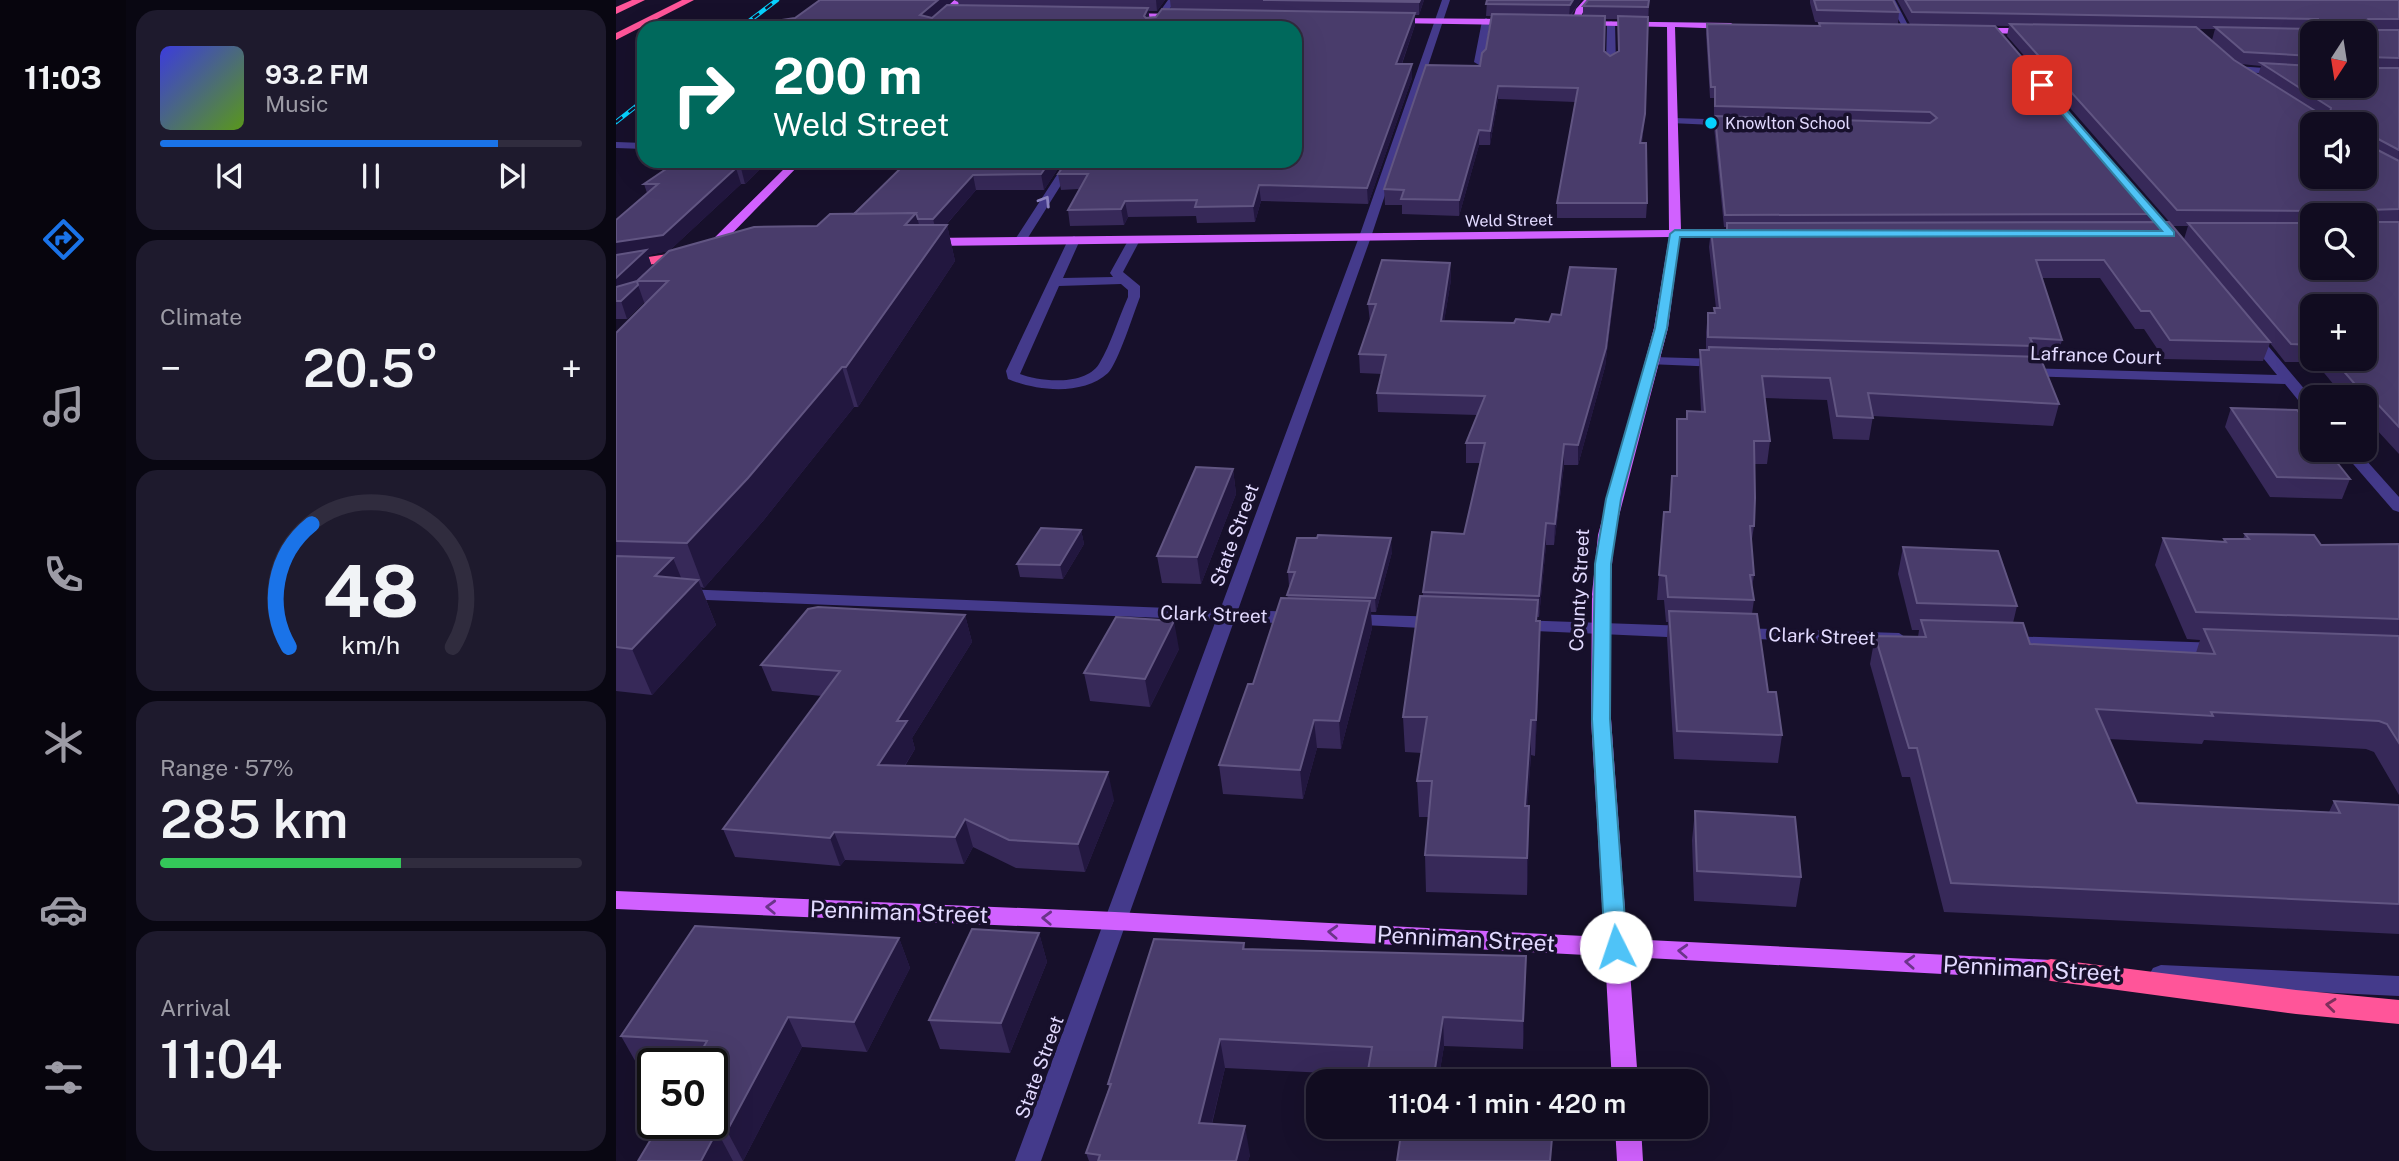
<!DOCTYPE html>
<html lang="en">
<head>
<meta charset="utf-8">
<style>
  :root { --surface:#110c20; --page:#1e1a2d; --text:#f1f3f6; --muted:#9c9ba5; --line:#302c3e; --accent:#1a73e8 }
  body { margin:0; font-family:"Public Sans",sans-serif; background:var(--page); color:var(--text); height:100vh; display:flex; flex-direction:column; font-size:26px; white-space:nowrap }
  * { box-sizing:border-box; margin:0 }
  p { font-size:23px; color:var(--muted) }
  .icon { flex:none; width:38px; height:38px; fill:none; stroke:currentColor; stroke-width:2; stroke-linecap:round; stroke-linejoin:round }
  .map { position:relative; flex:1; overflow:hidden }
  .drawer { display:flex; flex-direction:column; gap:10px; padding:10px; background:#090712; width:490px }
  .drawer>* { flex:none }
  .guide { position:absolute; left:21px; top:21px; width:665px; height:147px; border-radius:21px; box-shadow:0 7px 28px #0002,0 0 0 2px var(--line); background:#00695c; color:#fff; overflow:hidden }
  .needle { width:46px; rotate:192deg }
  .tools { position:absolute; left:1684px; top:21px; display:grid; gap:14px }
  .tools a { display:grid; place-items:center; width:77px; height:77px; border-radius:14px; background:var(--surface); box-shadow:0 7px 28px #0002,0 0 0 2px var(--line); font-size:35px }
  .speed { position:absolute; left:21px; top:1048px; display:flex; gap:14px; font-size:35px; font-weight:700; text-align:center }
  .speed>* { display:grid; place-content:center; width:91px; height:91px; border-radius:50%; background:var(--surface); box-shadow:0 7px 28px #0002,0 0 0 2px var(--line); line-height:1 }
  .speed .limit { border:4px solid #111; border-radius:10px; background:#fff; color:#111 }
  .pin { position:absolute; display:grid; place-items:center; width:60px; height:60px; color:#fff; margin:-30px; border-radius:14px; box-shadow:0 4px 10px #0006 }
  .me { position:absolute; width:77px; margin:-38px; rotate:356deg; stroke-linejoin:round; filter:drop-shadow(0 0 5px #0008) }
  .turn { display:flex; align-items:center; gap:24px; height:147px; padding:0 21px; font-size:32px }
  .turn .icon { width:91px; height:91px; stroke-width:2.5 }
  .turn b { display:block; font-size:49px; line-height:60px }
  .big { font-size:52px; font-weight:600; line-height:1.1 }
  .drawer .tile { flex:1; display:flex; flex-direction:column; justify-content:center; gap:10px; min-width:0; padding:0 24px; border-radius:21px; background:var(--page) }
  .drawer .dial { align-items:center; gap:0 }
  .dial svg { height:182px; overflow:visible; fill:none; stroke:var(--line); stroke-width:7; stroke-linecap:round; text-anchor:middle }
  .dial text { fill:var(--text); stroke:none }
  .song { display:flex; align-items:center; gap:21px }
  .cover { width:84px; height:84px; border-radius:10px; background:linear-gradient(135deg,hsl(240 70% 55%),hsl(90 70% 35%)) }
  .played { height:7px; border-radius:4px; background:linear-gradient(90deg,var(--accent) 80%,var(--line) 80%) }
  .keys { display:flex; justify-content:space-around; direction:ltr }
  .heat { display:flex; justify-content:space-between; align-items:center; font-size:38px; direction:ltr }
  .charge { height:10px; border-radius:5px; background:linear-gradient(90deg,#34c759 57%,var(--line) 0) }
  .trip { position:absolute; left:690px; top:1069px; width:402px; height:70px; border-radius:21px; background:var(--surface); box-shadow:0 7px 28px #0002,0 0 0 2px var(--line); font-weight:600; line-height:70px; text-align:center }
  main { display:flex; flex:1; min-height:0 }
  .menu { display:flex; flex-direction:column; width:126px; justify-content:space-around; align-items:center; background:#07050d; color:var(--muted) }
  .menu .icon { width:49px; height:49px }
  .menu .active { color:var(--accent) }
  .menu b { font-size:32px; color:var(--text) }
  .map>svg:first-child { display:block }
</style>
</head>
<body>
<main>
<nav class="menu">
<b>11:03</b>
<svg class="icon active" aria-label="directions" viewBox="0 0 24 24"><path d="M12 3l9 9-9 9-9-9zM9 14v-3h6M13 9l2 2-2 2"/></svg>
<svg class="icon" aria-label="music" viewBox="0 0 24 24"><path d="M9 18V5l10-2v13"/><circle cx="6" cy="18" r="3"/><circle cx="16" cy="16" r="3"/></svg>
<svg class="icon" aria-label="phone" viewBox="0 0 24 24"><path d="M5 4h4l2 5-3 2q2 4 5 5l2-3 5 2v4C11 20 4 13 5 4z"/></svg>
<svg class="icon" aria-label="climate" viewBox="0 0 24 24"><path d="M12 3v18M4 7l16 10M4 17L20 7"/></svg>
<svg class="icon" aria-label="car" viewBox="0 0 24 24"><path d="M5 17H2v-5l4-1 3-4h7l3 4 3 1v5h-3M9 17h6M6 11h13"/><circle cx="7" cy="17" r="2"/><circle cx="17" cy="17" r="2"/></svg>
<svg class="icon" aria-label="filters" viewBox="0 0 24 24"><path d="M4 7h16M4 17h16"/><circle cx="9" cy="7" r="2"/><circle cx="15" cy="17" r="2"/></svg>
</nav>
<section class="drawer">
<div class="tile">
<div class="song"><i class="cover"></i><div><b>93.2 FM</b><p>Music</p></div></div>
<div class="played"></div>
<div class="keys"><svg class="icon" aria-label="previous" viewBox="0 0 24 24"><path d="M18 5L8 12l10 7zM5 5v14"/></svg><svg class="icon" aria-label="pause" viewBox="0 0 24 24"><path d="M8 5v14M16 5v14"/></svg><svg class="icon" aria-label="next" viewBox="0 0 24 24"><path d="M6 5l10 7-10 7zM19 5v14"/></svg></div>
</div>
<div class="tile"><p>Climate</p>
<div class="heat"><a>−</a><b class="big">20.5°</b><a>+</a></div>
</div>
<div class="tile dial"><svg viewBox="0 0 100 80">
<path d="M14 69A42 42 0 1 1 86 69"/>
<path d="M14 69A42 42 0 0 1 24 15" stroke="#1a73e8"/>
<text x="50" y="56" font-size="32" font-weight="700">48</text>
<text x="50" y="72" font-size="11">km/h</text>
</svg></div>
<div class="tile"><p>Range · 57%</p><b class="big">285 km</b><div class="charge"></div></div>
<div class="tile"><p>Arrival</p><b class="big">11:04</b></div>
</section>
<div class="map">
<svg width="1783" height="1161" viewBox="0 0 1783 1161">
  <rect width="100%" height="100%" fill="#17102b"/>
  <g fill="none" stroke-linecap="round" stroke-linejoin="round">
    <!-- minor -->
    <path fill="#443a8b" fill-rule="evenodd" d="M552 0H560L540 28H532Z
      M826 0H834L755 237 622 610 681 612 690 618 681 624 618 621 425 1161H399L600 620 66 599 57 594 66 589 604 610 743 237Z
      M1271 0H1279L1295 31H1289Z
      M870 18 874 21 868 62 863 65 858 62 866 21Z
      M995 21 999 24 1000 64 995 67 990 64 991 24Z
      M1619 66 1696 71V77L1616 71V67Z
      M1058 118 1120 120 1125 123 1120 126 1054 123V119Z
      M0 142 28 143V149L0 148Z
      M450 161H460L408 244H400L398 241Z
      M458 236 464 240 447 278 497 277 494 273 514 237 524 240 507 272 524 286V297C518 312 502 363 492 373 467 396 420 391 392 379L390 371 452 240ZM505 284 512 290V297C502 319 495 344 483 364 469 386 424 382 404 374L443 286Z
      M1637 333 1642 334 1696 398V412L1691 411 1669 384 1409 376 1402 372 1409 368 1661 375 1630 337Z
      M1037 357 1104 359 1111 363 1104 367 1032 364V358Z
      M1725 450H1741L1783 497V512L1777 510Z
      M734 614 825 617 834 623 825 629 728 624 725 620Z
      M901 620 1073 626 1082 632 1073 638 895 630 892 626Z
      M1122 628 1283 633 1292 639 1283 645 1116 638 1113 634Z
      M1391 636 1605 643 1614 649 1605 655 1384 646 1382 642Z
      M1545 965 1783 976V996L1545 985 1537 982 1533 975 1537 968Z"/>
    <!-- major -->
    <path fill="#d161ff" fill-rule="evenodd" d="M338 0H347L319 28H310Z
      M968 0H977L968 10 963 21 1115 23 1119 26 1115 29 1059 27 1065 230 1118 229 1124 233 1118 237H1064L1052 328 998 535 994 594 995 719 1011 939 1435 960 1443 963 1447 970 1443 977 1435 980 1013 957 1022 1082H996L989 956 499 930 0 909V891L499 912 988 937 975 719 976 594 982 535 1038 328 1053 237 313 246 307 242 313 238 1053 230 1051 27 955 25 960 9Z
      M506 13 565 14 569 16 565 18 509 17Z
      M772 18 898 19 902 22 898 25 775 23Z
      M1357 28H1416L1420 31 1416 34 1360 33Z
      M176 161H187L94 256H86V250Z
      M999 1127H1025L1027 1161H1001Z"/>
    <!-- highway -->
    <path fill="#f59" fill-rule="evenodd" d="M16 0H29L0 14V7Z
      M66 0H78L0 40V33Z
      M71 251 78 255 76 258 0 270V262Z
      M1435 959 1680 990 1783 1000V1024L1680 1014 1435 981 1425 978 1421 970 1425 962Z"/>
    <defs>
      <path id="rail" d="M124 28 161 0
        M0 122 28 100"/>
    </defs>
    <!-- rail casing -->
    <use href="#rail" stroke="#06d2ff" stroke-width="4.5"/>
    <!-- rail -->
    <use href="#rail" stroke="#17102b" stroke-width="2.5" stroke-dasharray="8" stroke-linecap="butt"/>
  </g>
  <!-- wall -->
  <path fill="#372959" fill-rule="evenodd" d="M204 0H549L541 11H532L533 18 540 17 555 9 554 0H808L803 15H799V25L786 64 796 78 752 204 645 201 639 222 581 223 580 216 512 217 508 225 454 226 452 210 463 189 445 190 442 174 679 161 179 18ZM338 0 342 2 343 5H332Z
    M871 0H965L955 16H967V6L1033 0 1029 114 1026 143 1031 203 1030 218H941V203L959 102 882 99 874 145H863L843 216 786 214V205H769L768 189 864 66 870 49 876 16H870ZM989 19H1002V51L994 56 988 51Z
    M1194 0H1277L1283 12 1282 24 1199 22 1194 3Z
    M1281 0H1783V454L1748 416V397H1728L1699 362H1669L1654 343 1647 361 1548 359 1528 329H1519L1484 278H1426L1446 340 1441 359 1424 358 1443 404 1437 426 1257 416 1253 440 1217 439 1211 400 1149 398 1154 441 1151 464H1139L1138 526 1135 546 1138 575 1136 588 1138 600 1136 614 1152 692 1166 735 1162 763 1058 759 1051 638 1052 622H1050L1048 600H1041L1043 575 1053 512 1056 476H1060V441L1061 419H1070L1071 411H1085L1083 371 1084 350H1090V332L1092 313H1098V308H1100L1093 247 1095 230H1110V227H1108L1098 127V98H1094L1090 34 1091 24 1203 26V23L1540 214 1538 222 1628 311 1568 239 1572 226H1557L1391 36 1393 26 1294 24ZM1582 29H1599L1596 40 1622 63ZM1696 33 1748 86H1696ZM1625 64 1645 66 1642 75ZM1696 215H1748L1696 268ZM1696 306 1748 359H1696Z
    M62 161H152L129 184H125L54 250 201 226 238 214 292 161H447L428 190H360L330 225H331L339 261 242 407H238L147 521 88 588 85 587 100 625 36 695 0 691V333L29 304 28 302 11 319H0V220L31 193 28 184ZM52 251 36 267 32 255Z
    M834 263 835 280 828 321 898 323 933 322 999 287 989 367 962 465H948L938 545H930L923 617H921V621H924V655L919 756 915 755 911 806H913L911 895 810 892 809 855 813 817H803L801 781 806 753 789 752 787 717 807 596V592L848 534 864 463H850V443L861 415 762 412 761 393 766 374 744 373 743 354 754 322 752 304Z
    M1615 408 1734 479 1726 499 1654 497 1609 427Z
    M617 469 620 494 585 584 546 583 541 556Z
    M465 530 468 544 447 579 404 577 401 564Z
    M1629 534 1705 545 1783 544V795L1758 752 1750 749 1588 740 1586 744 1493 739 1521 803 1713 812 1718 801 1783 805V934L1328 912 1294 777H1286L1254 664 1259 636 1302 637 1303 630H1296L1282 574 1287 547 1401 606 1397 623 1414 644 1580 653 1584 640 1571 639 1539 565 1547 538 1607 542 1608 539H1627Z
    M776 552 760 612H755L756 628 725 749 701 748 687 799 607 794 603 765 637 684 672 598 671 595 674 586H673L672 572Z
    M349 615 356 642 296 738 299 749 289 766 498 800 469 872 400 868 357 847 348 864 229 860 224 866 119 857 107 829 206 696 156 691 145 665Z
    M563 649 534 707 474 701 468 673Z
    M1079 811 1185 877 1180 907 1078 901 1076 840Z
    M423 933 431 962 394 1053 324 1049 313 1020Z
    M283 938 294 968 251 1052 186 1047 127 1161H22L96 1064H37V1067L22 1066 5 1036Z
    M628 943 629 949 910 956 907 1049 828 1046 822 1082H750L751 1075 609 1068 596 1124 634 1155 632 1161H473L470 1153 493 1088 492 1084Z"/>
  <!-- shaded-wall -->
  <path fill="#22173f" d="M322 0H338L307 28 304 15Z
    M540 0H549L541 11Z
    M804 0H808L803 15V2Z
    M957 0H965L953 17 954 5Z
    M532 8 534 21 528 16Z
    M799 13V25L781 77 780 64Z
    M796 64V78L752 204 751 188Z
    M882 86V99L874 145V131Z
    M1029 114 1028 128 1023 157 1024 143Z
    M863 130V145L843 216V200Z
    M132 161H152L129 184 125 168Z
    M434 161H447L428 190 425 174Z
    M120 168 125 184 53 251 32 255 36 267 0 301V242Z
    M357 175 360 190 321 235 317 219Z
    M643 185 645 201 639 222 637 206Z
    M509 201 512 217 508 225 505 209Z
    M300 213 309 248 289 225Z
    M331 225 339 261 242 407 230 367Z
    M834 263 835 280 825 340V321Z
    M1000 269 999 287 989 367 962 465V445Z
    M22 285 28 302 11 319 5 301Z
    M226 367 238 407 147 521 88 588 71 543Z
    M948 444V465L938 545 939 524Z
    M617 469 620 494 585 584 581 557Z
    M930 523V545L923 617V596Z
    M465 530 468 544 447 579 444 565Z
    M775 538 776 552 760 612 759 598Z
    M57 558 71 592 82 580 100 625 36 695 16 649 39 576Z
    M754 601 756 628 725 749 723 721Z
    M349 615 356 642 296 738 299 749 272 792 262 765 281 721Z
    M558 621 563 649 534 707 529 679Z
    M924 621V655L919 756 920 720Z
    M698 720 701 748 687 799 684 770Z
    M915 720V755L909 842V806Z
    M492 772 498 800 469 872 462 844Z
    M913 806V842L911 895V858Z
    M349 819 357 847 348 864 339 837Z
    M218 832 229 860 224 866 214 838Z
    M423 933 431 962 394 1053 385 1023Z
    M283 938 294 968 251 1052 238 1022Z
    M910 956V984L907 1049V1021Z
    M172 1017 186 1047 127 1161 111 1131Z
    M827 1017 828 1046 822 1082H817Z
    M604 1039 609 1068 589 1151 583 1123Z
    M629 1126 634 1155 632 1161H620Z
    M101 1131 117 1161H85Z"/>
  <!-- building -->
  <path fill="#493c6b" stroke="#615582" stroke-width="2" fill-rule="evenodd" d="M204 0H322L304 15 316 18 331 5 532 8 528 16 530 18 540 17 546 9 799 13 780 64H796L751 188 643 185 637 206 579 207 581 200 509 201 505 209 452 210 472 174H442L451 161H679V28H155L166 20 179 18Z
    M647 0H804L803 2Z
    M871 0H957L954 5 870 4Z
    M972 0H1033L1032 7 967 6Z
    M1198 0H1277L1283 12 1201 10Z
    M1289 0H1783V19H1752L1749 22 1752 30H1783V58L1752 57 1750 65 1752 68H1783V150L1751 133 1752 145 1783 161V209L1753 210 1751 213 1752 222H1783V427L1756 398H1751L1717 359H1748V306H1696V345L1675 344 1572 223H1696V268H1748V215H1703V211L1561 210 1394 24 1580 27 1618 60 1701 112 1714 113 1715 108 1645 63 1696 66V86H1748V33H1696V56L1628 52 1599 27 1700 29 1702 27V19L1296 12ZM1696 124H1748V177H1696Z
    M876 14 989 16 988 51 994 56 1003 51 1002 16 1032 17 1029 114 1024 143H1030L1031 203H941L962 88 882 86 874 131 863 130 843 200 785 199 788 190 768 189 810 65 864 66 866 53 870 49Z
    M1203 23 1379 26 1540 214 1109 215 1099 116 1314 123 1321 118 1314 112 1099 106V87H1095L1091 24 1204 26Z
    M62 161H132L125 168H120L47 235 0 242V220L42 184H28Z
    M292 161H434L425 174 357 175 317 219H302L300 213 238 214Z
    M300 213 289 225H331L230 367H226L132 478 71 543 0 541V333L52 281H21L53 251 138 227 201 226 214 214Z
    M1553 222 1654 342 1554 340 1534 311H1525L1488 260H1420L1446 340 1414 338 1418 346 1092 337V313H1099L1098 308H1104L1095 230H1111V223Z
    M30 250 0 278V255Z
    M766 260 834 263 825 321 898 323 900 319 933 322 936 314 945 315 954 267 1000 269 990 348 962 445 948 444 939 524 930 523 923 596 807 592 816 532 848 534 869 443H850L869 396 761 393 770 355 743 354 760 304H752Z
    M21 281 22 285 5 301H0V287Z
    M1093 347 1424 357 1443 404 1252 393 1257 418 1221 416 1214 378 1146 376 1154 441H1138L1139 498 1138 526H1134L1138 575H1134L1138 600 1052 597 1050 576 1043 575 1048 512H1054L1056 476H1061V419H1071V411L1089 412 1084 350H1093Z
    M1615 408 1681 410 1696 429V450H1711L1734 479 1661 477Z
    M580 467 617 469 581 557 541 556Z
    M425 528 465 530 444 565 401 564Z
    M1629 534 1698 535 1705 545 1783 544V619L1580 612 1547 538 1610 542 1608 539H1633Z
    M702 535 775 538 759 598 671 595 679 572H672L681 538H701Z
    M1287 547 1382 551 1401 606 1301 603Z
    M0 556 57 558 39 576 82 580 16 649 0 647Z
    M804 596 922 600 920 621H924L920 720H915L909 806H913L911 858 809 855 816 781H801L811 717H787Z
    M665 598 754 601 723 721 698 720 684 770 603 765 632 684H637Z
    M202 607 349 615 281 721H291L262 765 492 772 462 844 393 840 349 819 339 837 218 832 214 838 107 829 224 671 145 665 192 609Z
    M1053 611 1141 614 1152 692H1160L1166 735 1061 731Z
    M500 617 558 621 529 679 468 673Z
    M1305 620 1407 623 1414 644 1599 654 1588 629 1783 636V743L1771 724 1763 721 1595 712 1597 716 1480 709 1521 803 1724 813 1718 801 1783 805V904L1335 883 1301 748H1293L1259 636 1310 637Z
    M1079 811 1179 817 1185 877 1081 871Z
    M79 926 283 938 238 1022 172 1017 111 1131H101L85 1161H22L44 1124H96V1064H78L91 1041 5 1036Z
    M356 929 423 933 385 1023 313 1020Z
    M538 939 628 943 627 949 910 956 907 1021 827 1017 817 1082H750L756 1047 604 1039 583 1123 629 1126 620 1161H482L484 1155 470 1153 495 1084H492Z
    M786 1127H832L831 1132 936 1138 934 1161H781Z"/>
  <!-- one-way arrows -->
  <defs><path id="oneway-chevron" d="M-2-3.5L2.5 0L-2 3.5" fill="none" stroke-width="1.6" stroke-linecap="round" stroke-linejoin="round" transform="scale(1.75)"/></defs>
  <use stroke="#8b82bf" href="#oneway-chevron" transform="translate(429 201) rotate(-58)"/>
  <g stroke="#6b348a">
    <use href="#oneway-chevron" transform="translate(155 907) rotate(-178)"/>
    <use href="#oneway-chevron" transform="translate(431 918) rotate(-178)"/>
    <use href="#oneway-chevron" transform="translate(717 932) rotate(-177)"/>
    <use href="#oneway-chevron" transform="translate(1067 951) rotate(-177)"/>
    <use href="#oneway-chevron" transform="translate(1294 962) rotate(-177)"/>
  </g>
  <use stroke="#7f2f5c" href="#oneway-chevron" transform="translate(1715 1005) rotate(-174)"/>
  <!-- route -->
  <path fill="#4fc3f7" stroke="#337fa1" stroke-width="2" d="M1426 82 1558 232V236L1064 237 1051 328 1005 499 995 564 994 719 1011 947 1008 953 1000 956 993 953 989 947 976 719 979 564 990 499 1039 328 1054 234 1059 230 1546 231 1423 87Z"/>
  <!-- markers -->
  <circle fill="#06d2ff" stroke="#17102b" stroke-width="2.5" cx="1095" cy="123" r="7"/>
  <g text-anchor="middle" stroke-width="7" stroke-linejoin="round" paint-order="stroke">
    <!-- far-poi labels -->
    <g font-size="16" fill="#e2daff" stroke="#17102b" text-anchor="start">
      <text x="1109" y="129">Knowlton School</text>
    </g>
    <!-- far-street labels -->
    <g font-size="16" fill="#e2daff" stroke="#17102b">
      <text transform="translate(893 220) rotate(-1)" y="6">Weld Street</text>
    </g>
    <!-- street labels -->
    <g font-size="19" fill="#e2daff" stroke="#17102b">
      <text transform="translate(1480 355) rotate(2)" y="7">Lafrance Court</text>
      <text transform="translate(618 535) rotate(-70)" y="7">State Street</text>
      <text transform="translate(963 590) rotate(-87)" y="7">County Street</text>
      <text transform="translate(598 614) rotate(2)" y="7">Clark Street</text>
      <text transform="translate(1206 636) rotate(2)" y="7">Clark Street</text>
      <text transform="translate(423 1067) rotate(-70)" y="7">State Street</text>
    </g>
    <!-- near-street labels -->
    <g font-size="23" fill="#e2daff" stroke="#17102b">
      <text transform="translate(283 912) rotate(2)" y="8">Penniman Street</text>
      <text transform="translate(850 939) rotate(3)" y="8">Penniman Street</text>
      <text transform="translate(1416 969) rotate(3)" y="8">Penniman Street</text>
    </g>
  </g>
</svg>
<div class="tools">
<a><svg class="needle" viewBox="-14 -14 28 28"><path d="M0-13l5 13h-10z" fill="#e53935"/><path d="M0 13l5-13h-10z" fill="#9c9ba5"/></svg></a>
<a><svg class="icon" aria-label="sound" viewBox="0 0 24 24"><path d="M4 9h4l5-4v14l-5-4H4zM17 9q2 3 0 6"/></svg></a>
<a><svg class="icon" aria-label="search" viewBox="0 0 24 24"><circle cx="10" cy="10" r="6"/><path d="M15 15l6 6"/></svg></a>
<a>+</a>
<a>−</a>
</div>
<div class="speed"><div class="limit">50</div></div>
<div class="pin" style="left:1426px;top:85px;background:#d93025"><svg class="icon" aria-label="arrive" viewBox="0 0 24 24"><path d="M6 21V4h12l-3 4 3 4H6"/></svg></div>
<svg class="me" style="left:1000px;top:947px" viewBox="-20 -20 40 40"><circle r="19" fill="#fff"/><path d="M0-13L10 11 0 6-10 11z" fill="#4fc3f7"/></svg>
<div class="trip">11:04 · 1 min · 420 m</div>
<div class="guide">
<div class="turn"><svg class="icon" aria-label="right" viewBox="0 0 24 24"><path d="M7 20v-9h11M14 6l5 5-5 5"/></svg><div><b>200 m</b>Weld Street</div></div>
</div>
</div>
</main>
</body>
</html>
